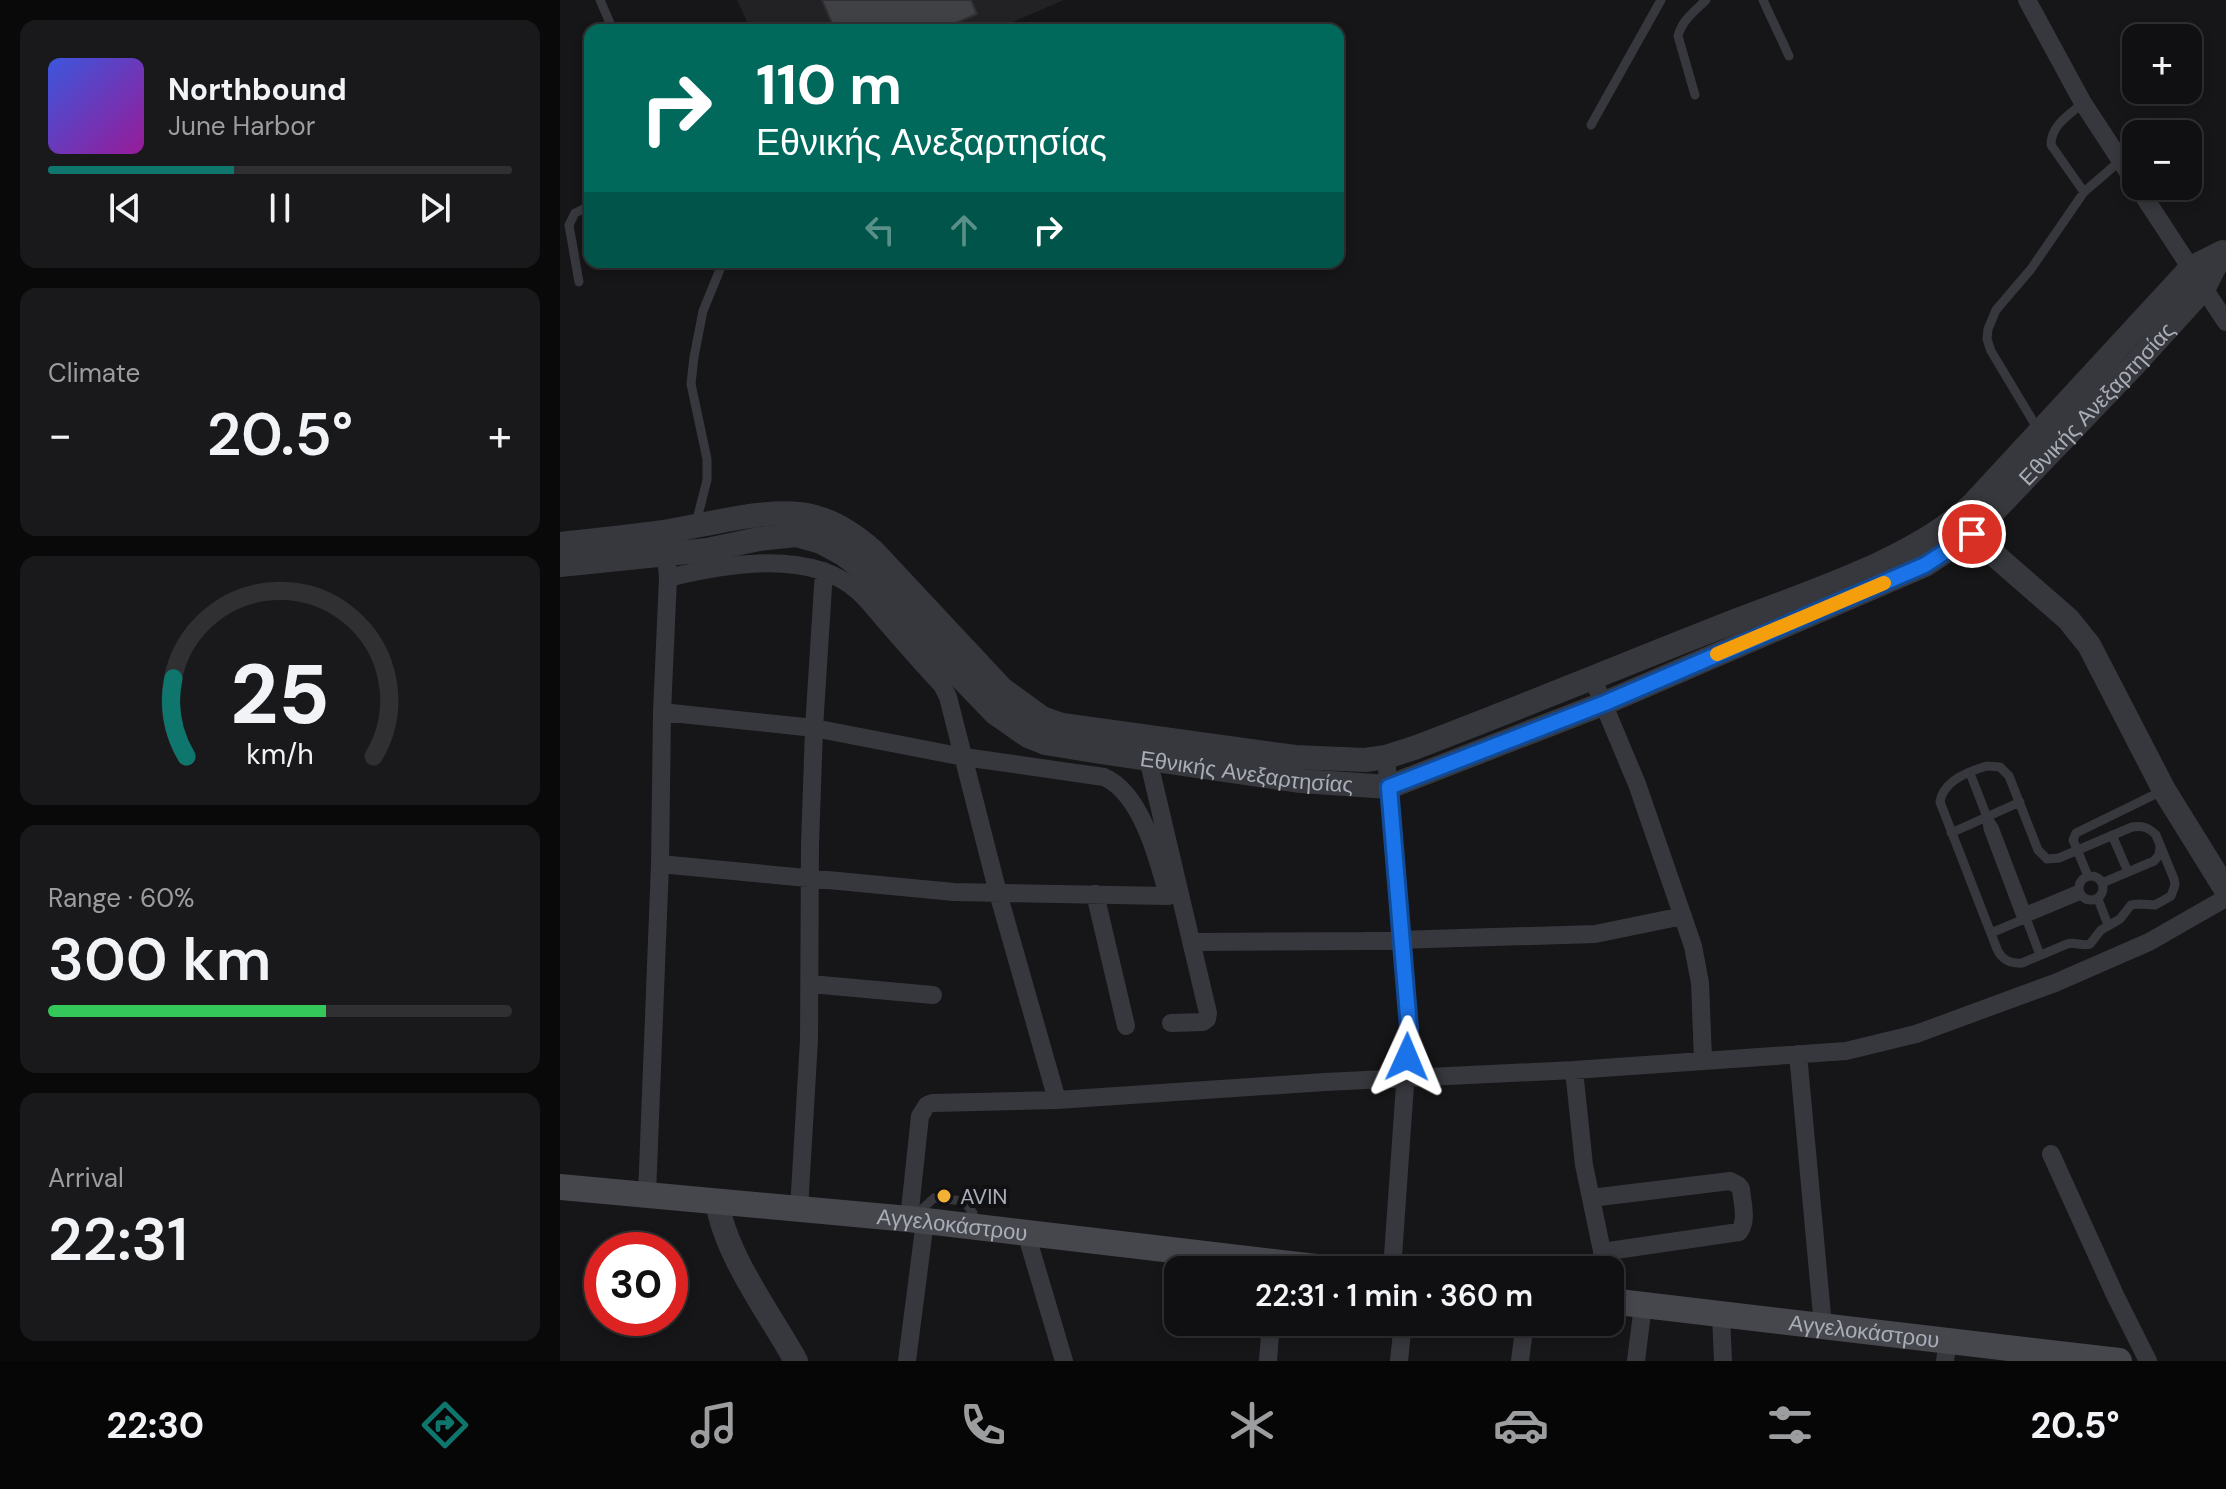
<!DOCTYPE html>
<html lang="en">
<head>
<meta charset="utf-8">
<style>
  :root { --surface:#101012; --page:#19191b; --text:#f1f3f6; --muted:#9c9d9f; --line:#303032; --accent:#0f766e }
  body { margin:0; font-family:"DM Sans",sans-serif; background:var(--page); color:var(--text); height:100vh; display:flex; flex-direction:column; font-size:30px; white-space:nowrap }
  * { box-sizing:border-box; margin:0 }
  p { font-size:26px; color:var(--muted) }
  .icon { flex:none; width:44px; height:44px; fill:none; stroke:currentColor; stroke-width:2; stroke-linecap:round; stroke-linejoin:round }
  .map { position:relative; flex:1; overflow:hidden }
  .panel { display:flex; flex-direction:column; gap:20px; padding:20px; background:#09090a; width:560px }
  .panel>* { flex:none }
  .hud { position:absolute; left:24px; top:24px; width:760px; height:244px; border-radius:16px; box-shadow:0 4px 12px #0003,0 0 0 2px var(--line); background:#00695c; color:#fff; overflow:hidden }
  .fabs { position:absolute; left:1562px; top:24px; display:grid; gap:16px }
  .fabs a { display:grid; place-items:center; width:80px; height:80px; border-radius:16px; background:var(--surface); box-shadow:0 4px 12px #0003,0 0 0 2px var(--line); font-size:40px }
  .speed { position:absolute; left:24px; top:1232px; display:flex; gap:16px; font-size:40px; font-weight:700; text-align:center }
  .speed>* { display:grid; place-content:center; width:104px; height:104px; border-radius:50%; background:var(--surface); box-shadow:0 4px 12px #0003,0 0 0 2px var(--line); line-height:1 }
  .speed .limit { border:12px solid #d22; background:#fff; color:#111 }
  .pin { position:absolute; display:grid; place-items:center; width:68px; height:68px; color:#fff; margin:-34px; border:4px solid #fff; border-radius:50%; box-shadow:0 2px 8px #0007 }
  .me { position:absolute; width:88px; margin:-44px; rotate:1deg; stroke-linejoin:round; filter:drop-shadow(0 0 6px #0008) }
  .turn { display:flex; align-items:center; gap:28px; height:168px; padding:0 40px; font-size:36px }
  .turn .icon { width:104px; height:104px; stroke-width:2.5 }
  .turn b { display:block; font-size:56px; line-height:68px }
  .lanes { display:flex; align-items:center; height:76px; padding:0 40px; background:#0003; justify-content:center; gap:40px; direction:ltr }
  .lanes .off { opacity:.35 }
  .big { font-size:60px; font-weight:600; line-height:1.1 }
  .panel .tile { flex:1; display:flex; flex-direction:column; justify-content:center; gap:12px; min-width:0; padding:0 28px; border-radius:16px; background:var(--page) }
  .panel .dial { align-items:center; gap:0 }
  .dial svg { height:208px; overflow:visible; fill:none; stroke:var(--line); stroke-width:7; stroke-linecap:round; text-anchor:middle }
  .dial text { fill:var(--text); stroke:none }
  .song { display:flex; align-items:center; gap:24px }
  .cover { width:96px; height:96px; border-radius:12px; background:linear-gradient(135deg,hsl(230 70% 55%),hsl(300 70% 35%)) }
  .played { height:8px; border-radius:4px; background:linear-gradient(90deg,var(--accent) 40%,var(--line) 40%) }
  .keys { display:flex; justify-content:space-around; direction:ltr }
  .heat { display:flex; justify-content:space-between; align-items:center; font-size:44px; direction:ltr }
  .charge { height:12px; border-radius:6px; background:linear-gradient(90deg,#34c759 60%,var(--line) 0) }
  .trip { position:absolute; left:604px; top:1256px; width:460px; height:80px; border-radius:16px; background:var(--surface); box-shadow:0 4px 12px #0003,0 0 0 2px var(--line); font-weight:600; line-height:80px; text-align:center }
  .tabs { display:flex; height:128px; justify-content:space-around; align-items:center; background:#060607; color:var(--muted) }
  .tabs .icon { width:56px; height:56px }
  .tabs .selected { color:var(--accent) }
  .tabs b { font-size:36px; color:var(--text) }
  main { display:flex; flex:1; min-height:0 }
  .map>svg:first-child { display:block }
</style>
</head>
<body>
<main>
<section class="panel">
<div class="tile">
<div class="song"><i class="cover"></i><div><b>Northbound</b><p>June Harbor</p></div></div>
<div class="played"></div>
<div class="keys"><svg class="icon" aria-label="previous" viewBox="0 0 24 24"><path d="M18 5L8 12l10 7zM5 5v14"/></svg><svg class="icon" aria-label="pause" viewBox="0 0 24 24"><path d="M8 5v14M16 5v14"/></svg><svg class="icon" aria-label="next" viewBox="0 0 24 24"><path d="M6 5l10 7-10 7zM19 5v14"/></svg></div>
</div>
<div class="tile"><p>Climate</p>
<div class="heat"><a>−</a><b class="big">20.5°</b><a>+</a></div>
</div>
<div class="tile dial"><svg viewBox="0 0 100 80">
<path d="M14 69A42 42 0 1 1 86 69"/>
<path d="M14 69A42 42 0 0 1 9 39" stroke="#0f766e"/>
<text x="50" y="56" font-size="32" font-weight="700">25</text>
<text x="50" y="72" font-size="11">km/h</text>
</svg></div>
<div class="tile"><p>Range · 60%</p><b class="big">300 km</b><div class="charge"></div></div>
<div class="tile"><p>Arrival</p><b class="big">22:31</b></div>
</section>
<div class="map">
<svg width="1666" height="1361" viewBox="0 0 1666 1361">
  <rect width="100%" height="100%" fill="#161618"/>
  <!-- built -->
  <path fill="#222225" d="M177 0H504L434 30H191Z"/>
  <!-- building -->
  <path fill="#404145" stroke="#303034" stroke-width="2" d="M262 0H411L417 14 379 30H275Z"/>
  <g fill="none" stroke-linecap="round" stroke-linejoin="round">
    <!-- service -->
    <path stroke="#37383d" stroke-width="9" d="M40 0 53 30
      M1203 0 1229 56
      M1135 95 1118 36C1122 20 1135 11 1146 0
      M1523 103C1509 115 1491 125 1491 145L1524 192 1561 160
      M1031 125 1101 0
      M19 282 9 225 15 213 30 206
      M1479 431 1431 351 1427 339 1428 329 1436 310 1471 269 1524 192
      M136 523 147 480V459L131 384 134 357 143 311 163 262
      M1427 766 1440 767 1449 776 1478 850 1487 859 1499 858 1572 827C1583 825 1589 828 1596 835L1614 879 1615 885 1611 896 1595 905 1579 904 1571 905 1560 919 1541 930 1530 944C1522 947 1515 941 1507 944L1462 963C1450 964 1442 960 1437 949L1380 802C1383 781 1409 771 1427 766Z
      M1410 773 1427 817 1434 827 1466 911V918
      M1427 820 1428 829 1457 906 1460 914 1466 918 1480 955
      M1391 833 1460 802
      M1552 835 1568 872
      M1519 888a12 12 0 1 1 24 0a12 12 0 1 1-24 0Z
      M1528 876 1513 840 1516 833 1604 790
      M1542 883 1594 861 1599 855 1600 847
      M1538 899 1548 925
      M1466 911 1519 889
      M1431 933 1521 895
      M362 1209 374 1198 404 1201 413 1213"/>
    <!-- minor -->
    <path stroke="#37383d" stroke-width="18" d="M1467 0 1523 103 1576 184
      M1577 186 1666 322
      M108 578C165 564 251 548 299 592 308 600 316 611 324 620 343 642 362 664 382 685L388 697 438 893 497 1100
      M1033 679 1077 784 1133 946 1140 983 1143 1059
      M586 750 648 1013 647 1019 643 1022 611 1023
      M826 757 849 1028 832 1270
      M100 864 394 892 608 896C598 858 581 793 544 777L404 757 254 728 102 712
      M535 894 566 1026
      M631 942 804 941 1035 934 1123 916
      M250 984 373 995
      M1238 1054 1263 1326
      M1014 1070 1024 1165 1046 1270
      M1491 1154 1555 1295 1588 1361
      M87 1195 100 864 102 712 108 578 107 566
      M1031 1198 1170 1181 1178 1185 1181 1189C1182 1202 1188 1221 1179 1232L1042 1252
      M239 1209 249 1040 250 845 254 728 264 571
      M349 1219 360 1116 367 1105 372 1103 497 1100 765 1082 1014 1070 1286 1051 1356 1034 1495 983 1589 942 1666 898
      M466 1233 504 1361
      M1161 1314 1163 1361
      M347 1361 365 1221
      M708 1361 711 1322
      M839 1361 843 1322
      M960 1361 965 1322
      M1076 1361 1083 1305
      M1385 1361 1388 1341"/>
    <!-- tertiary -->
    <g stroke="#37383d" stroke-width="24">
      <path d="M1400 525 1508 619 1529 645 1604 790 1666 890"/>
      <path d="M0 544C34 540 69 537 104 532 148 525 213 505 255 517 278 523 296 536 313 551L442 689 482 718 502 725 735 757 805 760 826 757 854 748C962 707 1068 663 1175 621 1252 591 1353 560 1413 504L1631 268 1663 252"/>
      <path id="s1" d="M0 565 147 550 199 539 236 535 261 542 283 554 307 572 388 664 435 713 468 736 485 743 547 753 741 781 829 787 1045 703 1365 565 1412 534 1574 365 1644 288 1661 254"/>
      <path d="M157 1201C165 1255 210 1314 236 1361"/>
    </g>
    <!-- secondary -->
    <g stroke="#45474d" stroke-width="26">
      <path id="s2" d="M0 1187 349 1219 782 1270"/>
      <path id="s3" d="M1050 1301 1559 1361"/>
    </g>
  </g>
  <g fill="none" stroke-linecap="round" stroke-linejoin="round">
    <defs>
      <path id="route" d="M847 1057 849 1028 829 787 1045 703 1365 565 1412 534"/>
    </defs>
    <!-- route casing -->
    <use href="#route" stroke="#114b97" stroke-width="20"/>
    <!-- route -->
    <use href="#route" stroke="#1a73e8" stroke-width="14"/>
    <!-- slow -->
    <path stroke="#f59e0b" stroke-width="14" d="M1157 654 1324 583"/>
  </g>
  <!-- markers -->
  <circle fill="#f2b134" stroke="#111113" stroke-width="3" cx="384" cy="1196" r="8"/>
  <g text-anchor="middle" stroke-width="8" stroke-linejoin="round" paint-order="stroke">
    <!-- street labels -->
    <g font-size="22" fill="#a8adb8" stroke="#111113">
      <text dy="8" stroke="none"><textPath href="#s1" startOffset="1732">Εθνικής Ανεξαρτησίας</textPath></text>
      <text dy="8" stroke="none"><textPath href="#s1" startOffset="772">Εθνικής Ανεξαρτησίας</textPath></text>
      <text dy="8" stroke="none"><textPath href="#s2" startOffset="394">Αγγελοκάστρου</textPath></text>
      <text dy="8" stroke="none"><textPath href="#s3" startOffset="256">Αγγελοκάστρου</textPath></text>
    </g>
    <!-- poi labels -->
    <g font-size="22" fill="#a8adb8" stroke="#111113" text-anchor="start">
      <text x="400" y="1204">AVIN</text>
    </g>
  </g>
</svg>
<div class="fabs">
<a>+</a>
<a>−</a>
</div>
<div class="speed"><div class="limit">30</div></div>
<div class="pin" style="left:1412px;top:534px;background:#d93025"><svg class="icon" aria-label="arrive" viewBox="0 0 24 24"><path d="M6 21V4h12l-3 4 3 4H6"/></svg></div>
<svg class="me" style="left:847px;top:1057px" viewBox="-20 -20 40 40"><path d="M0-17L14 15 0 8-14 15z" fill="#1a73e8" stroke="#fff" stroke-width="4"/></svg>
<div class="trip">22:31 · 1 min · 360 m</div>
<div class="hud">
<div class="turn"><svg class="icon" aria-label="right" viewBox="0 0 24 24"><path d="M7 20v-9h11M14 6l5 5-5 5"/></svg><div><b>110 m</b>Εθνικής Ανεξαρτησίας</div></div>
<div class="lanes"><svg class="icon off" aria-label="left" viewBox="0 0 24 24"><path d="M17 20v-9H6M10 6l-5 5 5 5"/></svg><svg class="icon off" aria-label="ahead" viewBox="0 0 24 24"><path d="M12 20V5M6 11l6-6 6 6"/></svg><svg class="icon" aria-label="right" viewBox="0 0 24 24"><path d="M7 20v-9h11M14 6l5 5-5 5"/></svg></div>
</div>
</div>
</main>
<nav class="tabs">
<b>22:30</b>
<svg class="icon selected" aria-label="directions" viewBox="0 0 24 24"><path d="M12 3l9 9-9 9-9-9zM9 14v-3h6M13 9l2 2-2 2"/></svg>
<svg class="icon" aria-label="music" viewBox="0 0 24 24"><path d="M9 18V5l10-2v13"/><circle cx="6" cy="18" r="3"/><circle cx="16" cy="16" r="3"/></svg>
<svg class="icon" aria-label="phone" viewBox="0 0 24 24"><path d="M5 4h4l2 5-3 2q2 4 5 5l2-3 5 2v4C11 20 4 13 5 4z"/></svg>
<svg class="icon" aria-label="climate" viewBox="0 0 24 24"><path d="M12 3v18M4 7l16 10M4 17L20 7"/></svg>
<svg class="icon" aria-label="car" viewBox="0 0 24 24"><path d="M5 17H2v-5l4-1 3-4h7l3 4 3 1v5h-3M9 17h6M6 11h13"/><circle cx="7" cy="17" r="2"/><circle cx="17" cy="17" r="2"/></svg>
<svg class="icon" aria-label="filters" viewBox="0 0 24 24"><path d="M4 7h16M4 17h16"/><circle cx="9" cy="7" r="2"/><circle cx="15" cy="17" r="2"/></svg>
<b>20.5°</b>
</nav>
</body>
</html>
